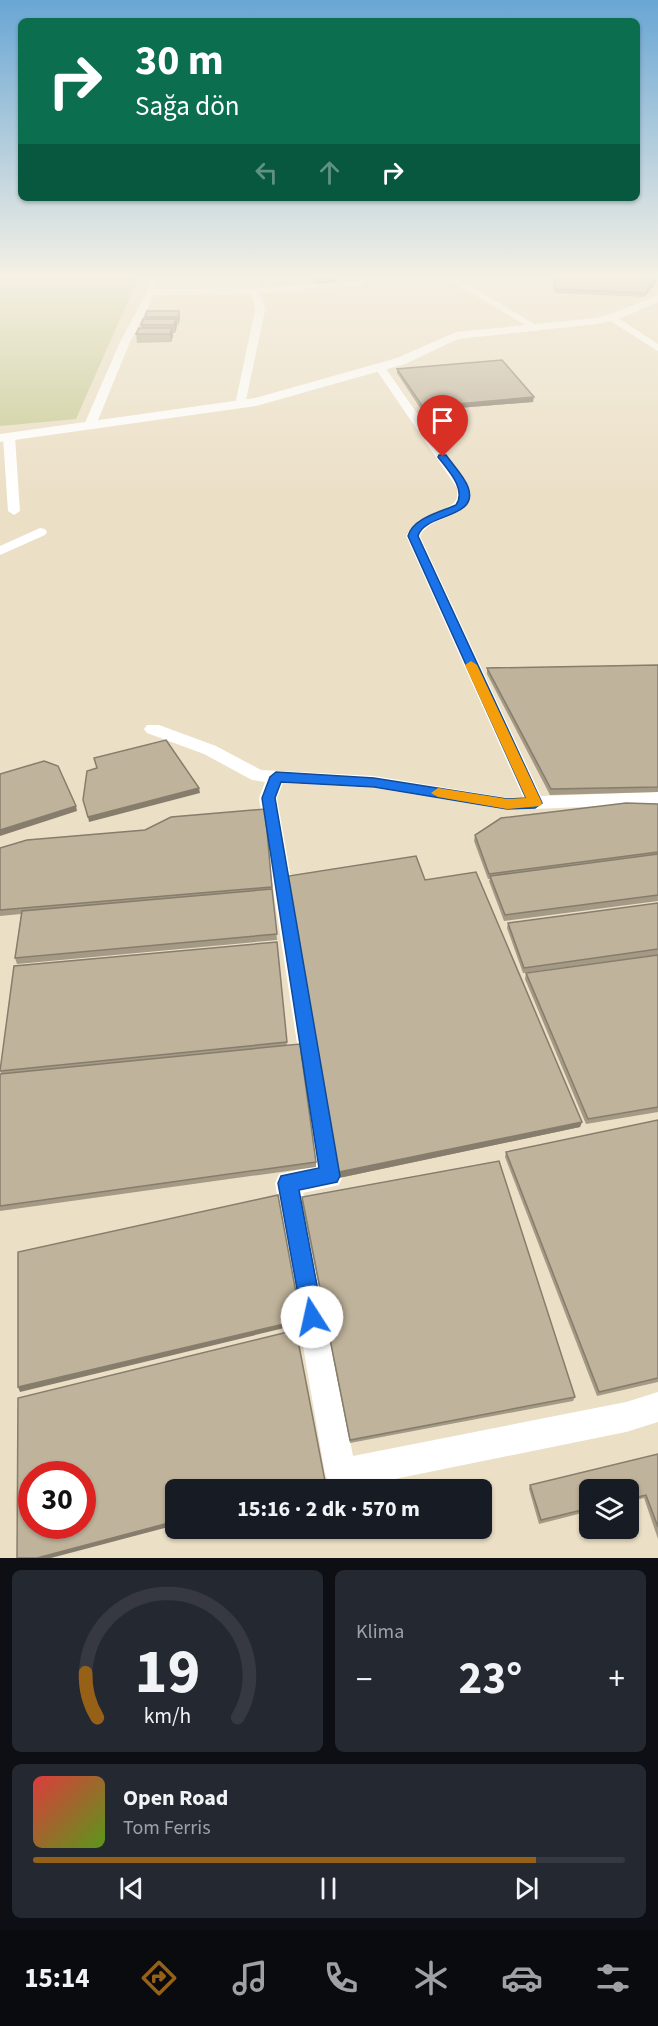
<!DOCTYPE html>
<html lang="tr">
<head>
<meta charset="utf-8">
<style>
  :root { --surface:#171b24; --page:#242831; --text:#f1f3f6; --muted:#9ea1a6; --line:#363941; --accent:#966017 }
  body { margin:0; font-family:"Source Sans 3",sans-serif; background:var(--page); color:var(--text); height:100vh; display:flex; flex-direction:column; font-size:22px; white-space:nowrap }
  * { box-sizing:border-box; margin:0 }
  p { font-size:20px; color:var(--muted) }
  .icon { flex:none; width:33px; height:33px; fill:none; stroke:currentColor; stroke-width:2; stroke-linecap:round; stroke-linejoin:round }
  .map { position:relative; height:1558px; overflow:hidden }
  .sheet { display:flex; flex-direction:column; gap:12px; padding:12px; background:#0d0f14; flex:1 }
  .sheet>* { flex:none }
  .hud { position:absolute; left:18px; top:18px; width:622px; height:183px; border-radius:9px; box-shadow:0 2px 4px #0004; background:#0b6e4f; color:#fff; overflow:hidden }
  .tools { position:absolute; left:579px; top:1479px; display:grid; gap:12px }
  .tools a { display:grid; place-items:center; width:60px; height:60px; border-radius:9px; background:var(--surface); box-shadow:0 2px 4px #0004; font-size:30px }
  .speed { position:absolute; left:18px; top:1461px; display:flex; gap:12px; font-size:30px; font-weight:700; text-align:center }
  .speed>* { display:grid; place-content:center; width:78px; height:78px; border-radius:50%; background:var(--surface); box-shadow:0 2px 4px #0004; line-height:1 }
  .speed .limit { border:9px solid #d22; background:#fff; color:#111 }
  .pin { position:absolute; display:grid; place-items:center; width:51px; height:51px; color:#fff; margin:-62px -26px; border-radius:50% 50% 50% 0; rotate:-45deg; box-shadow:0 0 6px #0007 }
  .pin .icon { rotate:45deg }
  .me { position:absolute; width:66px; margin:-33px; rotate:350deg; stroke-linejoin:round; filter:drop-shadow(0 0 4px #0008) }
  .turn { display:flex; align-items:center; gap:21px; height:126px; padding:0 18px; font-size:27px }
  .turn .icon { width:78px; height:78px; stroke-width:2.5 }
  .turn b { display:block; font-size:42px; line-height:51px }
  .lanes { display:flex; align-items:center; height:57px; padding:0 18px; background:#0003; justify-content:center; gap:30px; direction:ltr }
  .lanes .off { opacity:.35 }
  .big { font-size:45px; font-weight:700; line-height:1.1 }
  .sheet .tile { flex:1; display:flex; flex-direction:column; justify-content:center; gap:9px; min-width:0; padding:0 21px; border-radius:9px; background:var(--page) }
  .sheet .dial { align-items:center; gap:0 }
  .dial svg { height:156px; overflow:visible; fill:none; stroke:var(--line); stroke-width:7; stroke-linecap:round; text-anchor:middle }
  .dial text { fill:var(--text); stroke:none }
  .song { display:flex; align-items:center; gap:18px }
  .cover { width:72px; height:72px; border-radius:9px; background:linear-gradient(135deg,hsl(0 70% 55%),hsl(90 70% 35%)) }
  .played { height:6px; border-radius:3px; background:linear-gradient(90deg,var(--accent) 85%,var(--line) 85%) }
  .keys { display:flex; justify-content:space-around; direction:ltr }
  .heat { display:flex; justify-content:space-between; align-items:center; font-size:33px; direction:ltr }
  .sheet .tiles { flex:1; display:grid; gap:12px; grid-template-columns:1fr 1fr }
  .tile:last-child { grid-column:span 2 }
  .trip { position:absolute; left:165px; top:1479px; width:327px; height:60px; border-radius:9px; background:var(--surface); box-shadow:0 2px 4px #0004; font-weight:700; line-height:60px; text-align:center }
  .menu { display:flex; height:96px; justify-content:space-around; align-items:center; background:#090b0e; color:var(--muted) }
  .menu .icon { width:42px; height:42px }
  .menu .selected { color:var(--accent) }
  .menu b { font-size:27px; color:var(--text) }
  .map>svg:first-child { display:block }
</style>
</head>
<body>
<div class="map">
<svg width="658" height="1558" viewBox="0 0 658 1558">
  <rect width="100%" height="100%" fill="#ebdfc6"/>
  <!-- green -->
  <path fill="#c7ca94" d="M0 276H139L76 419 0 426Z"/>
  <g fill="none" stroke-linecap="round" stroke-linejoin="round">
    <!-- minor -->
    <path fill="#fff" fill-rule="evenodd" d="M149 276H157L156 289 250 288 247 276H255L259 288 361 280 365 283 361 286 260 293 265 310 245 405 240 408 235 405 255 310 251 294 154 295 130 342 96 425 90 428 86 427 84 425 120 342 147 292Z
      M443 276H453L543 329 535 331Z
      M609 316H615L658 344V351L609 320Z
      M376 366H384L469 488C470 523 433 512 420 536L541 796 658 792V804L508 810 374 788 283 783 277 798 343 1176 339 1185 303 1193 353 1456 626 1402 658 1392V1422L626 1432 341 1490 330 1485 325 1474 275 1183 279 1174 316 1166 259 798 265 782 252 780 204 754 147 733 144 729 147 725H159L216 746 261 770 374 776 508 798 523 797 406 536C417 516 437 515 454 503L457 498V488L375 368Z
      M9 434 15 437 20 511 14 515 8 511 3 437Z
      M40 528 45 529 47 532 45 535 0 555V546Z"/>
    <!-- tertiary -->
    <path fill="#fff" fill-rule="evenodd" d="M658 295V302L619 319 597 324 458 339 405 364 256 406 0 442V434L255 398 397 358 456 332 597 318 611 314Z"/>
  </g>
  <!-- wall -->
  <path fill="#a49a85" d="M188 276H217L212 279 201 277 193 279Z
    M312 276H336V282L315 284 312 278Z
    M553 276H635L658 277 657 281 644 297 554 293Z
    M179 311 180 319 178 325H176L175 333H172L173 336 171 342 137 343 136 334 142 328 141 325 146 319 145 317Z
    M397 369 533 402 422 411 397 373Z
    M658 665V792L550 795 487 674V668Z
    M658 804V901L504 921 489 881 490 879H488L474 841 475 835Z
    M265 809 277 940 17 964 15 958 21 914 0 916V848L145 830Z
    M282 877 425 880 582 1122 580 1127 334 1179Z
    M658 903V955L523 973 507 928 508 923Z
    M277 942 287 1046 316 1162V1167L0 1211V1074H1L0 1068Z
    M658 955V1112L586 1124 525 979 526 973Z
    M658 1120V1382L597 1396 505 1157 506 1152Z
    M302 1197 575 1397 573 1401 350 1443 302 1202Z
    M658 1454V1539L644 1498 628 1502V1490H590V1511L539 1524 529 1489 530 1485Z"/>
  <!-- shaded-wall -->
  <path fill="#867d6c" d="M193 276H201V277L193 279Z
    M658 277 657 281 644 297 645 293Z
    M179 311 180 319 178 325V317Z
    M176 319 177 327 175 333 174 325Z
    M172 328 173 336 171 342 170 334Z
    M534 397 533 402 422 411 423 407Z
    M199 788 200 793 89 822 88 817Z
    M76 806 77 811 0 836V830Z
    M582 1122 580 1127 334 1179V1173Z
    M301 1320V1324L20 1392 18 1387Z
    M325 1481V1485L306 1490H293Z
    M176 1521V1525L51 1558H37Z"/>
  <!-- building -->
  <path fill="#bfb39b" stroke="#867d6c" stroke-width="1.5" fill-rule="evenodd" d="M553 276H635L658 277 645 293 555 289Z
    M147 311H179L178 317H145Z
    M143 319H176L174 325H141Z
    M139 328H172L170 334H136Z
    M502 360 534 397 423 407 397 369Z
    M658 665V787L551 789 487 668Z
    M166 740 199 788 88 817 83 800 87 771 97 768 94 758Z
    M44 761 58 766 76 806 0 830V774Z
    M626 803 658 804V852L489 874 475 835 501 818Z
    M265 809 272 887 0 910V848L27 840 145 830 171 817Z
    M658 854V895L505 915 490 876Z
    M416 856 425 880 476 872 582 1122 334 1173 282 877Z
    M272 889 277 934 15 958 22 911Z
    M658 903V949L524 968 508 923Z
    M277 942 287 1042 0 1071 14 966Z
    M658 955V1107L588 1119 526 973Z
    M300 1044 316 1162 0 1206V1074Z
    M658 1120V1378L599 1392 506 1152Z
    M499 1161 575 1397 350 1440 302 1197Z
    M278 1195 301 1320 18 1387V1252Z
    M296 1330 325 1481 293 1490H176V1521L37 1558H17L18 1398ZM32 1474H82V1526H32Z
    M658 1454V1527L646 1495 628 1499V1490H590V1508L541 1520 530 1485Z"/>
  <!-- sky -->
  <linearGradient id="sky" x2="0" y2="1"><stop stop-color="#69a6d4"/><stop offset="0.56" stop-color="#f6f1e5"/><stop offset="1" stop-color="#f6f1e5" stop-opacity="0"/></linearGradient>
  <rect width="658" height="494" fill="url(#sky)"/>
  <!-- route -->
  <path fill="#1a73e8" stroke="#114b97" stroke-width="1.5" d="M439 455H446C453 465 464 476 468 487 480 519 424 513 418 536L542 803 535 808 507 809 374 787 281 782 275 798 340 1176 337 1182 299 1190 323 1317 320 1325 312 1328 305 1325 302 1317 278 1183 281 1176 319 1168 262 798 270 777 276 772 374 778 507 799 526 798 408 536C413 518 440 512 456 505 467 489 447 469 438 457Z"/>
  <!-- slow -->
  <path fill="#f59e0b" d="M471 661 477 665 542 803 540 806 507 809 438 797 431 793 438 788 507 799 526 798 465 665Z"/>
</svg>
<div class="tools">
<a><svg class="icon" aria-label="layers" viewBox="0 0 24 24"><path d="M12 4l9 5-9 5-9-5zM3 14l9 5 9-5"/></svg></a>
</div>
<div class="speed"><div class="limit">30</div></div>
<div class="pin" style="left:443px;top:457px;background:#d93025"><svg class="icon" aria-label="arrive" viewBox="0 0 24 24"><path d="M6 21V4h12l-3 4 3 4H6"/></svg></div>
<svg class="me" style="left:312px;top:1317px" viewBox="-20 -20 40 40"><circle r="19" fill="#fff"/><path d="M0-13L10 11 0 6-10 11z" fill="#1a73e8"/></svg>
<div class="trip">15:16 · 2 dk · 570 m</div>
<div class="hud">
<div class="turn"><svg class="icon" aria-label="right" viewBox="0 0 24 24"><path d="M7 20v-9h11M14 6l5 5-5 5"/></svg><div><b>30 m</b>Sağa dön</div></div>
<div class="lanes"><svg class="icon off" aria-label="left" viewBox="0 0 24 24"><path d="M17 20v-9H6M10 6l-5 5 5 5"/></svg><svg class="icon off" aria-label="ahead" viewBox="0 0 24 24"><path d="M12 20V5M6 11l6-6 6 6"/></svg><svg class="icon" aria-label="right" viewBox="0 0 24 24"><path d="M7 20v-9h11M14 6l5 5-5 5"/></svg></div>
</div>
</div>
<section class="sheet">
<div class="tiles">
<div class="tile dial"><svg viewBox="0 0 100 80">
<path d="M14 69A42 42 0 1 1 86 69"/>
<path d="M14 69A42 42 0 0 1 8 46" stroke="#966017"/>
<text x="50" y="56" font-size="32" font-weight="700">19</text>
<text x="50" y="72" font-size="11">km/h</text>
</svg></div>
<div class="tile"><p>Klima</p>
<div class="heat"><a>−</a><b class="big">23°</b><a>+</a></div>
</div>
<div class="tile">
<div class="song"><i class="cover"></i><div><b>Open Road</b><p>Tom Ferris</p></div></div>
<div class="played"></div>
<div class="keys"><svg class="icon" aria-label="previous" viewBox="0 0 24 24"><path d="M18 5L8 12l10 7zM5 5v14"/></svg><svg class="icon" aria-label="pause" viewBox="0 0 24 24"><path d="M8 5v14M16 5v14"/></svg><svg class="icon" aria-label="next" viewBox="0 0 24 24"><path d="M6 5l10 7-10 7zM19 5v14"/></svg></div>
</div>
</div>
</section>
<nav class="menu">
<b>15:14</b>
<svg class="icon selected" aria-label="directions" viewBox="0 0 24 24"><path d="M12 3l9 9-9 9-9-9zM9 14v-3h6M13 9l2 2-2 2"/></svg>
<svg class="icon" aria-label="music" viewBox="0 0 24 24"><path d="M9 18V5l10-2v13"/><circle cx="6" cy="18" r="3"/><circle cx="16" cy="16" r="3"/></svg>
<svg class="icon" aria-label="phone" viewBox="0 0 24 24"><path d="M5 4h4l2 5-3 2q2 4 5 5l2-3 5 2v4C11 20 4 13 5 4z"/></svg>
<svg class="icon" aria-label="climate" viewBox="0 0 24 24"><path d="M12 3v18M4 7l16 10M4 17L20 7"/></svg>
<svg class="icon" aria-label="car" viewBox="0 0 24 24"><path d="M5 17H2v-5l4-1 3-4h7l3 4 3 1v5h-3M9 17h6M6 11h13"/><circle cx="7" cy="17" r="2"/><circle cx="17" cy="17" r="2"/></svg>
<svg class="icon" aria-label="filters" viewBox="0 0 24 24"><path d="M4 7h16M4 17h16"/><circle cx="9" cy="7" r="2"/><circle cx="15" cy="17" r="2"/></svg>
</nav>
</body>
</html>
